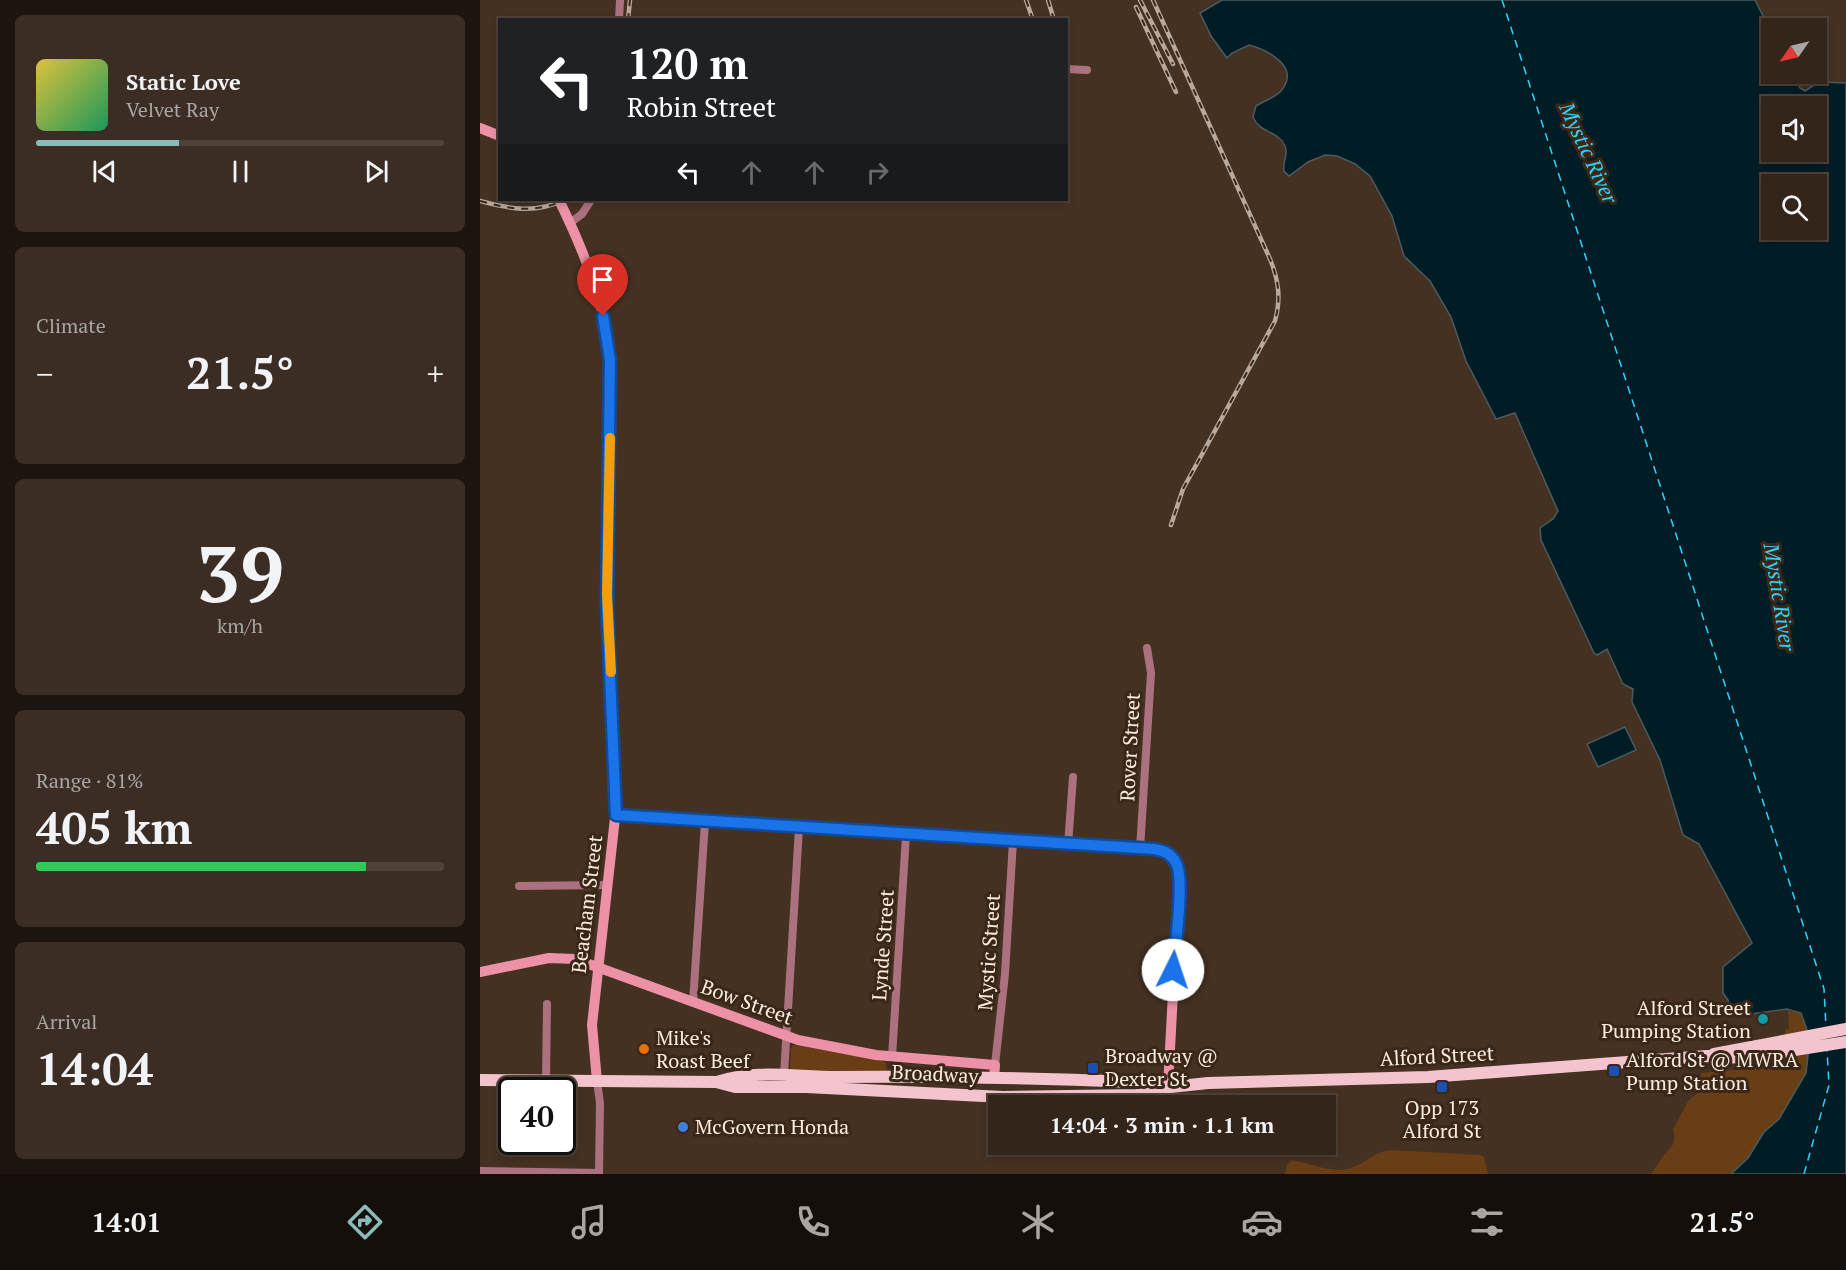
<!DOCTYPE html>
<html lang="en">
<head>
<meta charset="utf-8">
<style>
  :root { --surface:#33251a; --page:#3b2d23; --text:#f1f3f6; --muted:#a9a5a2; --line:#4e4239; --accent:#8bbbb9 }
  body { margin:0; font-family:"PT Serif",serif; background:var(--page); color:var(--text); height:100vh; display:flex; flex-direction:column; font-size:22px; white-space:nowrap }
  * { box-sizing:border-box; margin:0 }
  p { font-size:20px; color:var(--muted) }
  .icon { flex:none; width:33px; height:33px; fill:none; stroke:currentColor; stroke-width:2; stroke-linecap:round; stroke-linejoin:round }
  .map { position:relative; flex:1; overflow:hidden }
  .sheet { display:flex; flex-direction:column; gap:15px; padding:15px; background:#1c140e; width:480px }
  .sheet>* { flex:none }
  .banner { position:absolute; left:18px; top:18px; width:570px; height:183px; border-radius:0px; box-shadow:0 3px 9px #0003,0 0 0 2px var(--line); background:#202124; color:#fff; overflow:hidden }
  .needle { width:39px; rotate:236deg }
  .fabs { position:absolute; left:1281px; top:18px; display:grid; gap:12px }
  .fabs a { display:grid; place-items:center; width:66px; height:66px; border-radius:0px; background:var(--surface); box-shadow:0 3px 9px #0003,0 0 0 2px var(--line); font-size:30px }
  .speed { position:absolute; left:18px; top:1077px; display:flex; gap:12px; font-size:30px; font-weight:700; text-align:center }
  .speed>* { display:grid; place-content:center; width:78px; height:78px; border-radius:50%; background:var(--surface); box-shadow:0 3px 9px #0003,0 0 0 2px var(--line); line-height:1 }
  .speed .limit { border:3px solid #111; border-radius:9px; background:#fff; color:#111 }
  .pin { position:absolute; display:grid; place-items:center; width:51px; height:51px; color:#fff; margin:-62px -26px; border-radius:50% 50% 50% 0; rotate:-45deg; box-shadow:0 0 6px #0007 }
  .pin .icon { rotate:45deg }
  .me { position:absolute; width:66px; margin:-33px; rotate:4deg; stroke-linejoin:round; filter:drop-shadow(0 0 4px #0008) }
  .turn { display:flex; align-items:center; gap:21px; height:126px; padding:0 30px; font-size:27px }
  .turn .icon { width:78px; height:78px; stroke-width:2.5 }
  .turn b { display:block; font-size:42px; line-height:51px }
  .lanes { display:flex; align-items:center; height:57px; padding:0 30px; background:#0003; justify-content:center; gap:30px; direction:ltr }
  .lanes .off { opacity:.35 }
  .big { font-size:45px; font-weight:700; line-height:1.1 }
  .sheet .card { flex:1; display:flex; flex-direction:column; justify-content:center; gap:9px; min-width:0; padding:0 21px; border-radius:9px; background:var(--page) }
  .sheet .dial { align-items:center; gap:0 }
  .dial b { font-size:78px; line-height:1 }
  .song { display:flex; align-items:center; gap:18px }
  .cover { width:72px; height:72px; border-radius:9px; background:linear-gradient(135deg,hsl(50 70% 55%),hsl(150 70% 35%)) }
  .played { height:6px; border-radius:3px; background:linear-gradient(90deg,var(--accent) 35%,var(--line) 35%) }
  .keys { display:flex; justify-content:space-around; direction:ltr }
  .heat { display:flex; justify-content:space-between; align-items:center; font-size:33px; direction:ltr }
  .charge { height:9px; border-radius:4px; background:linear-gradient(90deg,#34c759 81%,var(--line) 0) }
  .trip { position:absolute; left:508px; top:1095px; width:348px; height:60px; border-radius:0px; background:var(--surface); box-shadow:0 3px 9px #0003,0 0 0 2px var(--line); font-weight:700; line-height:60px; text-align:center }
  .tabs { display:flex; height:96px; justify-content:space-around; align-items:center; background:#140f0a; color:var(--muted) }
  .tabs .icon { width:42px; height:42px }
  .tabs .current { color:var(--accent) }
  .tabs b { font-size:27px; color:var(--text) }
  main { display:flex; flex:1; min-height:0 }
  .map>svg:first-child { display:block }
</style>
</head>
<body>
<main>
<section class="sheet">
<div class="card">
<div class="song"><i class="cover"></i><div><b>Static Love</b><p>Velvet Ray</p></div></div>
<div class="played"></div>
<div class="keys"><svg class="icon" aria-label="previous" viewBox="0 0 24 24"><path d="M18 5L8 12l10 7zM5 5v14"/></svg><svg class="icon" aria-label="pause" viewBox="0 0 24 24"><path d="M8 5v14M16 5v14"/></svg><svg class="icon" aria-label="next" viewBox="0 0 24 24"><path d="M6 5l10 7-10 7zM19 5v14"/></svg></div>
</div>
<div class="card"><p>Climate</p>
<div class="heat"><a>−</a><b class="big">21.5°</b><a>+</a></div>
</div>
<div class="card dial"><b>39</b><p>km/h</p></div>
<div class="card"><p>Range · 81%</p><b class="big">405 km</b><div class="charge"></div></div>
<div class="card"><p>Arrival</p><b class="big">14:04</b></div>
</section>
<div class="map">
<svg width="1366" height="1174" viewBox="0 0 1366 1174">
  <rect width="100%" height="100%" fill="#443122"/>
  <!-- green -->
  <path fill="#6a3e15" d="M1308 1011 1321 1013 1330 1038 1326 1073 1299 1119 1284 1132 1268 1158 1251 1174H1171C1176 1168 1179 1162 1183 1156 1192 1145 1197 1145 1193 1130L1208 1101 1221 1090V1073L1309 1065 1305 1031 1309 1028Z
    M314 1045 401 1060 406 1063 407 1073 310 1071 311 1048Z
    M910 1150 1000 1155 1004 1157 1008 1174H805L807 1165 812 1160C830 1163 850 1173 868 1169 884 1165 893 1152 910 1150Z"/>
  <!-- water -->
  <path fill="#001d26" stroke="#4b5b5f" stroke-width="1.5" fill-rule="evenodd" d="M742 0H1275L1291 32 1292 74H1313L1320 88 1325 91 1339 82 1366 83V1174H1251L1268 1158 1284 1132 1299 1119 1326 1073 1330 1038 1321 1013 1307 1009 1257 1016 1250 1013 1248 1000 1243 993V967L1272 943 1219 844 1203 835 1180 760 1152 702 1153 689 1143 684 1127 649 1117 655 1114 653 1061 540 1060 528 1073 519 1078 511 1035 413 1016 419 986 361 971 317 950 281 924 256 912 216 890 176 875 164 857 156 845 155 828 162 809 176 804 171C802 162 809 154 805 146 799 131 779 133 773 117L776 106C783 101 795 98 801 91 821 67 788 50 769 45L752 53 747 58 731 36 720 13ZM1292 106H1336V152H1292ZM1292 184H1336V230H1292Z
    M1145 727 1156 750 1118 767 1107 744Z"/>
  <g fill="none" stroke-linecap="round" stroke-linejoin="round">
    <!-- ferry -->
    <path stroke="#30d2fb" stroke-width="1.5" stroke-dasharray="8 6" stroke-linecap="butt" d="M1022 0 1344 989 1346 1027
      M1324 1174 1349 1085 1347 1050"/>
    <!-- street -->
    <path stroke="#ab717e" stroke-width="8" d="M139 20 140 0
      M586 69 607 70
      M90 223 102 214 111 200
      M588 845 593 777
      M660 849 671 673 667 648
      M39 886 127 885
      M213 1002 225 822
      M412 1057 426 835
      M515 1065 525 974 533 841
      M304 1075 319 828
      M66 1081 67 1004
      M0 1171 119 1173 120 1103 117 1081"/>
    <!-- secondary -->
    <path stroke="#ed91a7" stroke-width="10" d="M0 128 20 136
      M79 200C103 249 126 305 130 360L127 606 137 800 112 1025 117 1081
      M137 815 673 849C692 853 698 860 699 879L688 1087
      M0 972 69 958 95 959 318 1040 396 1055 515 1065 514 1078"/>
    <!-- primary -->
    <path stroke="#f4c4ce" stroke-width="12" d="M1234 1054 1366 1029
      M0 1080 236 1082 255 1087H326L523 1097 658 1095 672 1089 728 1083 948 1077 1227 1056 1265 1058 1366 1042
      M237 1082C275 1069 316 1077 356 1077 455 1076 554 1078 654 1082L672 1089"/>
    <defs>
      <path id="rail" d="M546 0 553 20
        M568 0 574 20
        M660 0 693 64
        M673 0 790 259C799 281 801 299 795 321L703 489 691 525
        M656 7 696 92
        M148 20 150 0
        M0 201C30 209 55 214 84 200"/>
    </defs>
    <!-- rail casing -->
    <use href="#rail" stroke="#b7a99d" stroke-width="4.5"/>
    <!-- rail -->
    <use href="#rail" stroke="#3a2718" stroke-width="2" stroke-dasharray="7" stroke-linecap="butt"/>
  </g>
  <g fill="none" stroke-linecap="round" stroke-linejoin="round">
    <defs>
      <path id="route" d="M123 316 130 360 127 606 136 815 674 849C684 851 691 853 696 863 705 878 695 949 693 970"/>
    </defs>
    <!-- route casing -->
    <use href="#route" stroke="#114b97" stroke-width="15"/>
    <!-- route -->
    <use href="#route" stroke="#1a73e8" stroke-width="10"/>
    <!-- slow -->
    <path stroke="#f59e0b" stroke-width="10" d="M130 438 127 594 131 672"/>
  </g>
  <!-- markers -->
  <circle fill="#0f9aa8" stroke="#3a2718" stroke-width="2" cx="1283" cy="1019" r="6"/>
  <circle fill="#e8710a" stroke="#3a2718" stroke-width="2" cx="164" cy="1049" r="6"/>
  <g fill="#1a4fb4" stroke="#3a2718" stroke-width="2">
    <rect x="607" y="1062" width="12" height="12" rx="3"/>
    <rect x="1128" y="1065" width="12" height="12" rx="3"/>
    <rect x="956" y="1081" width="12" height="12" rx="3"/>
  </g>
  <circle fill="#3f7fe0" stroke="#3a2718" stroke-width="2" cx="203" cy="1127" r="6"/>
  <g text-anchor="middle" stroke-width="6" stroke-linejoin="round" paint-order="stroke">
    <!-- street labels -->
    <g font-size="20" fill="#f9ede3" stroke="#3a2718">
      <text transform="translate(650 747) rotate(-87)" y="7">Rover Street</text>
      <text transform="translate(107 904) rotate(-83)" y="7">Beacham Street</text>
      <text transform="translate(403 945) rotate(-86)" y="7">Lynde Street</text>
      <text transform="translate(509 952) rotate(-86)" y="7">Mystic Street</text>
      <text transform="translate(267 1002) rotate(20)" y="7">Bow Street</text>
      <text transform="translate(957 1056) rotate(-3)" y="7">Alford Street</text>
      <text transform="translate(455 1074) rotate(3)" y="7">Broadway</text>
    </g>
    <!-- poi labels -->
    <g font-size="20" fill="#f9ede3" stroke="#3a2718" text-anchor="start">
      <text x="1271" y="1015" text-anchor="end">Alford Street<tspan x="1271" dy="23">Pumping Station</tspan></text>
      <text x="176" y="1045">Mike's<tspan x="176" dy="23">Roast Beef</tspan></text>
      <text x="625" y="1063">Broadway @<tspan x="625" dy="23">Dexter St</tspan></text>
      <text x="1146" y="1067">Alford St @ MWRA<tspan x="1146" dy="23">Pump Station</tspan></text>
      <text x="962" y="1115" text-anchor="middle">Opp 173<tspan x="962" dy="23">Alford St</tspan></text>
      <text x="215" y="1134">McGovern Honda</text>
    </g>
    <!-- water labels -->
    <g font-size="21" font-style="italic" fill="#30d2fb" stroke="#3a2718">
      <text transform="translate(1108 153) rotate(65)" y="7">Mystic River</text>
      <text transform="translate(1299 597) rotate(81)" y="7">Mystic River</text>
    </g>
  </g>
</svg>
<div class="fabs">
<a><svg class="needle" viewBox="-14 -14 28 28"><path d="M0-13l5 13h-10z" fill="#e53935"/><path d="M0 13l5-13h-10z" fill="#a9a5a2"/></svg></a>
<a><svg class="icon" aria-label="sound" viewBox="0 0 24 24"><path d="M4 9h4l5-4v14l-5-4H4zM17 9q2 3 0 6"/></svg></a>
<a><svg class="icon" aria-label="search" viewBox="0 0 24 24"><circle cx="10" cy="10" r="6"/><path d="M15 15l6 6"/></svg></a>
</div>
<div class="speed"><div class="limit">40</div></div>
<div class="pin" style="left:123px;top:316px;background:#d93025"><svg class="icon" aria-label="arrive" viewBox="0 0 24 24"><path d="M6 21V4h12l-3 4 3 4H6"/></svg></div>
<svg class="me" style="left:693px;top:970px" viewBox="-20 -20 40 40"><circle r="19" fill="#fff"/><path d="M0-13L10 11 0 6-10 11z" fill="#1a73e8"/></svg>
<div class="trip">14:04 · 3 min · 1.1 km</div>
<div class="banner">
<div class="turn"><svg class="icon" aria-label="left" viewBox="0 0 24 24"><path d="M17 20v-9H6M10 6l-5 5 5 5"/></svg><div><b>120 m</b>Robin Street</div></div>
<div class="lanes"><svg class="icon" aria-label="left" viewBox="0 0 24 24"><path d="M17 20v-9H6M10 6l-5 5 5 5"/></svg><svg class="icon off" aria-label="ahead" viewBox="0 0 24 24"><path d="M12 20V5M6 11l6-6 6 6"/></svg><svg class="icon off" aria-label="ahead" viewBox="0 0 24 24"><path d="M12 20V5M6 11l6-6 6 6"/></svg><svg class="icon off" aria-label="right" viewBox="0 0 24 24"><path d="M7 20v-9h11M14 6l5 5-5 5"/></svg></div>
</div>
</div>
</main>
<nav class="tabs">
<b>14:01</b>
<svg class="icon current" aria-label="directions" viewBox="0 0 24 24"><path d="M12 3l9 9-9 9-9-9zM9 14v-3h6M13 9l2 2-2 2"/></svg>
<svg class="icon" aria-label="music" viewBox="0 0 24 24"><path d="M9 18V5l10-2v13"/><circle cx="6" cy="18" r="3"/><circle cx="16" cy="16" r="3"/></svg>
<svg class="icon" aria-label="phone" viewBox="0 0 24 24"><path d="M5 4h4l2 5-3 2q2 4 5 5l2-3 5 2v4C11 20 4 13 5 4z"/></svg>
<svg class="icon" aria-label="climate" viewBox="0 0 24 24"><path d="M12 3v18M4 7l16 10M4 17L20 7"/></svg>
<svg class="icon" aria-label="car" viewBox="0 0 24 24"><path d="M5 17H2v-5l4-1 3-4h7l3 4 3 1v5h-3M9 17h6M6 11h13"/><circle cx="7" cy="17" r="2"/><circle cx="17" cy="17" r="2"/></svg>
<svg class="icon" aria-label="filters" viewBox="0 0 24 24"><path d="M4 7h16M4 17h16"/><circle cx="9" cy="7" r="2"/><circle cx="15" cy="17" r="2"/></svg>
<b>21.5°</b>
</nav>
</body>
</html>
